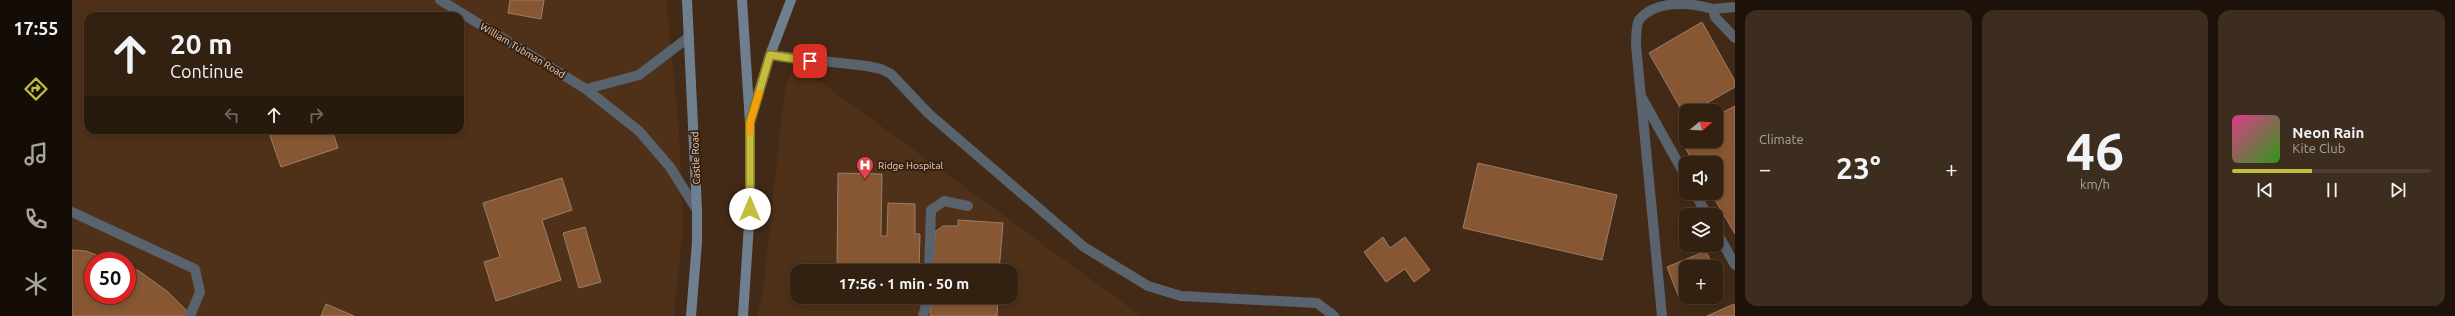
<!DOCTYPE html>
<html lang="en">
<head>
<meta charset="utf-8">
<style>
  :root { --surface:#322011; --page:#3d2d1f; --text:#f1f3f6; --muted:#a8a39f; --line:#4d3e31; --accent:#c4bc3d }
  body { margin:0; font-family:Ubuntu,sans-serif; background:var(--page); color:var(--text); height:100vh; display:flex; flex-direction:column; font-size:15px; white-space:nowrap }
  * { box-sizing:border-box; margin:0 }
  p { font-size:13px; color:var(--muted) }
  .icon { flex:none; width:22px; height:22px; fill:none; stroke:currentColor; stroke-width:2; stroke-linecap:round; stroke-linejoin:round }
  .map { position:relative; flex:1; overflow:hidden }
  .drawer { display:flex; flex-direction:column; gap:10px; padding:10px; background:#1c1209; width:720px }
  .drawer>* { flex:none }
  .guide { position:absolute; left:12px; top:12px; width:380px; height:122px; border-radius:12px; box-shadow:0 2px 6px #0003,0 0 0 1px var(--line); background:#322011; color:var(--text); overflow:hidden }
  .needle { width:26px; rotate:72deg }
  .tools { position:absolute; left:1607px; top:104px; display:grid; gap:8px }
  .tools a { display:grid; place-items:center; width:44px; height:44px; border-radius:8px; background:var(--surface); box-shadow:0 2px 6px #0003,0 0 0 1px var(--line); font-size:20px }
  .speed { position:absolute; left:12px; top:252px; display:flex; gap:8px; font-size:20px; font-weight:700; text-align:center }
  .speed>* { display:grid; place-content:center; width:52px; height:52px; border-radius:50%; background:var(--surface); box-shadow:0 2px 6px #0003,0 0 0 1px var(--line); line-height:1 }
  .speed .limit { border:6px solid #d22; background:#fff; color:#111 }
  .pin { position:absolute; display:grid; place-items:center; width:34px; height:34px; color:#fff; margin:-17px; border-radius:8px; box-shadow:0 2px 6px #0006 }
  .me { position:absolute; width:44px; margin:-22px; rotate:0deg; stroke-linejoin:round; filter:drop-shadow(0 0 3px #0008) }
  .turn { display:flex; align-items:center; gap:14px; height:84px; padding:0 20px; font-size:18px }
  .turn .icon { width:52px; height:52px; stroke-width:2.5 }
  .turn b { display:block; font-size:28px; line-height:34px }
  .lanes { display:flex; align-items:center; height:38px; padding:0 20px; background:#0003; justify-content:center; gap:20px; direction:ltr }
  .lanes .off { opacity:.35 }
  .big { font-size:30px; font-weight:700; line-height:1.1 }
  .drawer .widget { flex:1; display:flex; flex-direction:column; justify-content:center; gap:6px; min-width:0; padding:0 14px; border-radius:12px; background:var(--page) }
  .drawer .dial { align-items:center; gap:0 }
  .dial b { font-size:52px; line-height:1 }
  .song { display:flex; align-items:center; gap:12px }
  .cover { width:48px; height:48px; border-radius:6px; background:linear-gradient(135deg,hsl(330 70% 55%),hsl(110 70% 35%)) }
  .played { height:4px; border-radius:2px; background:linear-gradient(90deg,var(--accent) 40%,var(--line) 40%) }
  .keys { display:flex; justify-content:space-around; direction:ltr }
  .heat { display:flex; justify-content:space-between; align-items:center; font-size:22px; direction:ltr }
  .drawer .tiles { flex:1; display:grid; gap:10px; grid-template-columns:repeat(3,1fr) }
  .trip { position:absolute; left:718px; top:264px; width:228px; height:40px; border-radius:12px; background:var(--surface); box-shadow:0 2px 6px #0003,0 0 0 1px var(--line); font-weight:700; line-height:40px; text-align:center }
  main { display:flex; flex:1; min-height:0 }
  .tabs { display:flex; flex-direction:column; width:72px; justify-content:space-around; align-items:center; background:#140d07; color:var(--muted) }
  .tabs .icon { width:28px; height:28px }
  .tabs .active { color:var(--accent) }
  .tabs b { font-size:18px; color:var(--text) }
  .map>svg:first-child { display:block }
</style>
</head>
<body>
<main>
<nav class="tabs">
<b>17:55</b>
<svg class="icon active" aria-label="directions" viewBox="0 0 24 24"><path d="M12 3l9 9-9 9-9-9zM9 14v-3h6M13 9l2 2-2 2"/></svg>
<svg class="icon" aria-label="music" viewBox="0 0 24 24"><path d="M9 18V5l10-2v13"/><circle cx="6" cy="18" r="3"/><circle cx="16" cy="16" r="3"/></svg>
<svg class="icon" aria-label="phone" viewBox="0 0 24 24"><path d="M5 4h4l2 5-3 2q2 4 5 5l2-3 5 2v4C11 20 4 13 5 4z"/></svg>
<svg class="icon" aria-label="climate" viewBox="0 0 24 24"><path d="M12 3v18M4 7l16 10M4 17L20 7"/></svg>
</nav>
<div class="map">
<svg width="1663" height="316" viewBox="0 0 1663 316">
  <rect width="100%" height="100%" fill="#432a17"/>
  <!-- built -->
  <path fill="#4f3018" fill-rule="evenodd" d="M0 0H594L607 129 611 226 602 316H0ZM16 16H388V130H16ZM21 261H55V295H21Z
    M723 63 1069 316H685L691 290 713 88ZM725 271H939V297H725Z"/>
  <!-- building -->
  <path fill="#875733" stroke="#9b7e68" d="M438 0H472L469 19 436 13Z
    M1630 22 1663 81V87L1621 111H1614L1613 116 1577 53Z
    M1663 106V234L1639 193H1644V163H1622L1607 137 1614 134V141H1644V116Z
    M196 130H260L266 148 209 167Z
    M1406 163 1545 195 1530 260 1391 228Z
    M766 173 810 174 809 236H815L816 203 843 204V234H848L847 271H765Z
    M490 178 500 210 470 220 489 280 424 301 412 262 428 257 411 203Z
    M886 220 931 223 927 271H861L863 232 871 226H886Z
    M513 227 529 282 507 288 491 233Z
    M1311 237 1318 248 1333 237 1358 270 1342 282 1333 269 1314 282 1292 252Z
    M0 250 14 251 40 261H21V295H55V267L67 271 96 292 115 311 113 316H0Z
    M1634 251 1641 267H1614V297H1616L1608 300 1595 267Z
    M787 297H809V299H787Z
    M815 297H835L834 302H815Z
    M859 297H926L925 316H858Z
    M254 304 282 316H249Z
    M1662 304 1663 316H1635Z"/>
  <g fill="none" stroke-linecap="round" stroke-linejoin="round">
    <!-- service -->
    <path stroke="#58636e" stroke-width="10" d="M1663 7 1641 9 1643 17 1663 38
      M698 55 795 66 809 69 819 74 857 114 1012 247 1076 286 1109 296 1245 303 1262 316
      M1570 98 1614 177
      M1623 193 1635 215
      M0 212 123 269 128 292 118 316
      M1644 231 1663 265
      M857 271 859 210 872 201 896 206
      M851 316 856 297
      M1590 316 1564 45C1564 38 1564 26 1567 20 1583 0 1617 2 1641 9"/>
    <!-- minor -->
    <path stroke="#58636e" stroke-width="10" d="M368 0 514 89 567 131 598 167 625 210
      M514 89 567 75 617 37"/>
    <!-- secondary -->
    <path stroke="#6e7f90" stroke-width="10" d="M615 0 625 210V242L619 316
      M670 0 678 123V209L671 316
      M680 115 698 55 719 0"/>
  </g>
  <g fill="none" stroke-linecap="round" stroke-linejoin="round">
    <defs>
      <path id="route" d="M678 209V123L698 55 738 61"/>
    </defs>
    <!-- route casing -->
    <use href="#route" stroke="#7f7a28" stroke-width="10"/>
    <!-- route -->
    <use href="#route" stroke="#c4bc3d" stroke-width="7"/>
    <!-- slow -->
    <path stroke="#f59e0b" stroke-width="7" d="M678 132V123L687 93"/>
  </g>
  <!-- icons -->
  <defs>
    <symbol id="hospital-pin" viewBox="-11 -11 22 30"><path d="M0 17L-7.5 6A9.5 9.5 0 1 1 7.5 6Z" fill="#e0444e" stroke="#38200d"/><path d="M-5-5h3v3.5h4V-5h3V5h-3V1.5h-4V5h-3Z" fill="#fff"/></symbol>
  </defs>
  <g fill-rule="evenodd">
    <use href="#hospital-pin" x="783" y="155" width="20" height="27"/>
  </g>
  <g text-anchor="middle" stroke-width="4" stroke-linejoin="round" paint-order="stroke">
    <!-- street labels -->
    <g font-size="10" fill="#e4d3c8" stroke="#38200d">
      <text transform="translate(451 50) rotate(31)" y="4">William Tubman Road</text>
      <text transform="translate(623 158) rotate(-92)" y="4">Castle Road</text>
    </g>
    <!-- poi labels -->
    <g font-size="10" fill="#e4d3c8" stroke="#38200d" text-anchor="start">
      <text x="806" y="169">Ridge Hospital</text>
    </g>
  </g>
</svg>
<div class="tools">
<a><svg class="needle" viewBox="-14 -14 28 28"><path d="M0-13l5 13h-10z" fill="#e53935"/><path d="M0 13l5-13h-10z" fill="#a8a39f"/></svg></a>
<a><svg class="icon" aria-label="sound" viewBox="0 0 24 24"><path d="M4 9h4l5-4v14l-5-4H4zM17 9q2 3 0 6"/></svg></a>
<a><svg class="icon" aria-label="layers" viewBox="0 0 24 24"><path d="M12 4l9 5-9 5-9-5zM3 14l9 5 9-5"/></svg></a>
<a>+</a>
</div>
<div class="speed"><div class="limit">50</div></div>
<div class="pin" style="left:738px;top:61px;background:#d93025"><svg class="icon" aria-label="arrive" viewBox="0 0 24 24"><path d="M6 21V4h12l-3 4 3 4H6"/></svg></div>
<svg class="me" style="left:678px;top:209px" viewBox="-20 -20 40 40"><circle r="19" fill="#fff"/><path d="M0-13L10 11 0 6-10 11z" fill="#c4bc3d"/></svg>
<div class="trip">17:56 · 1 min · 50 m</div>
<div class="guide">
<div class="turn"><svg class="icon" aria-label="ahead" viewBox="0 0 24 24"><path d="M12 20V5M6 11l6-6 6 6"/></svg><div><b>20 m</b>Continue</div></div>
<div class="lanes"><svg class="icon off" aria-label="left" viewBox="0 0 24 24"><path d="M17 20v-9H6M10 6l-5 5 5 5"/></svg><svg class="icon" aria-label="ahead" viewBox="0 0 24 24"><path d="M12 20V5M6 11l6-6 6 6"/></svg><svg class="icon off" aria-label="right" viewBox="0 0 24 24"><path d="M7 20v-9h11M14 6l5 5-5 5"/></svg></div>
</div>
</div>
<section class="drawer">
<div class="tiles">
<div class="widget"><p>Climate</p>
<div class="heat"><a>−</a><b class="big">23°</b><a>+</a></div>
</div>
<div class="widget dial"><b>46</b><p>km/h</p></div>
<div class="widget">
<div class="song"><i class="cover"></i><div><b>Neon Rain</b><p>Kite Club</p></div></div>
<div class="played"></div>
<div class="keys"><svg class="icon" aria-label="previous" viewBox="0 0 24 24"><path d="M18 5L8 12l10 7zM5 5v14"/></svg><svg class="icon" aria-label="pause" viewBox="0 0 24 24"><path d="M8 5v14M16 5v14"/></svg><svg class="icon" aria-label="next" viewBox="0 0 24 24"><path d="M6 5l10 7-10 7zM19 5v14"/></svg></div>
</div>
</div>
</section>
</main>
</body>
</html>
